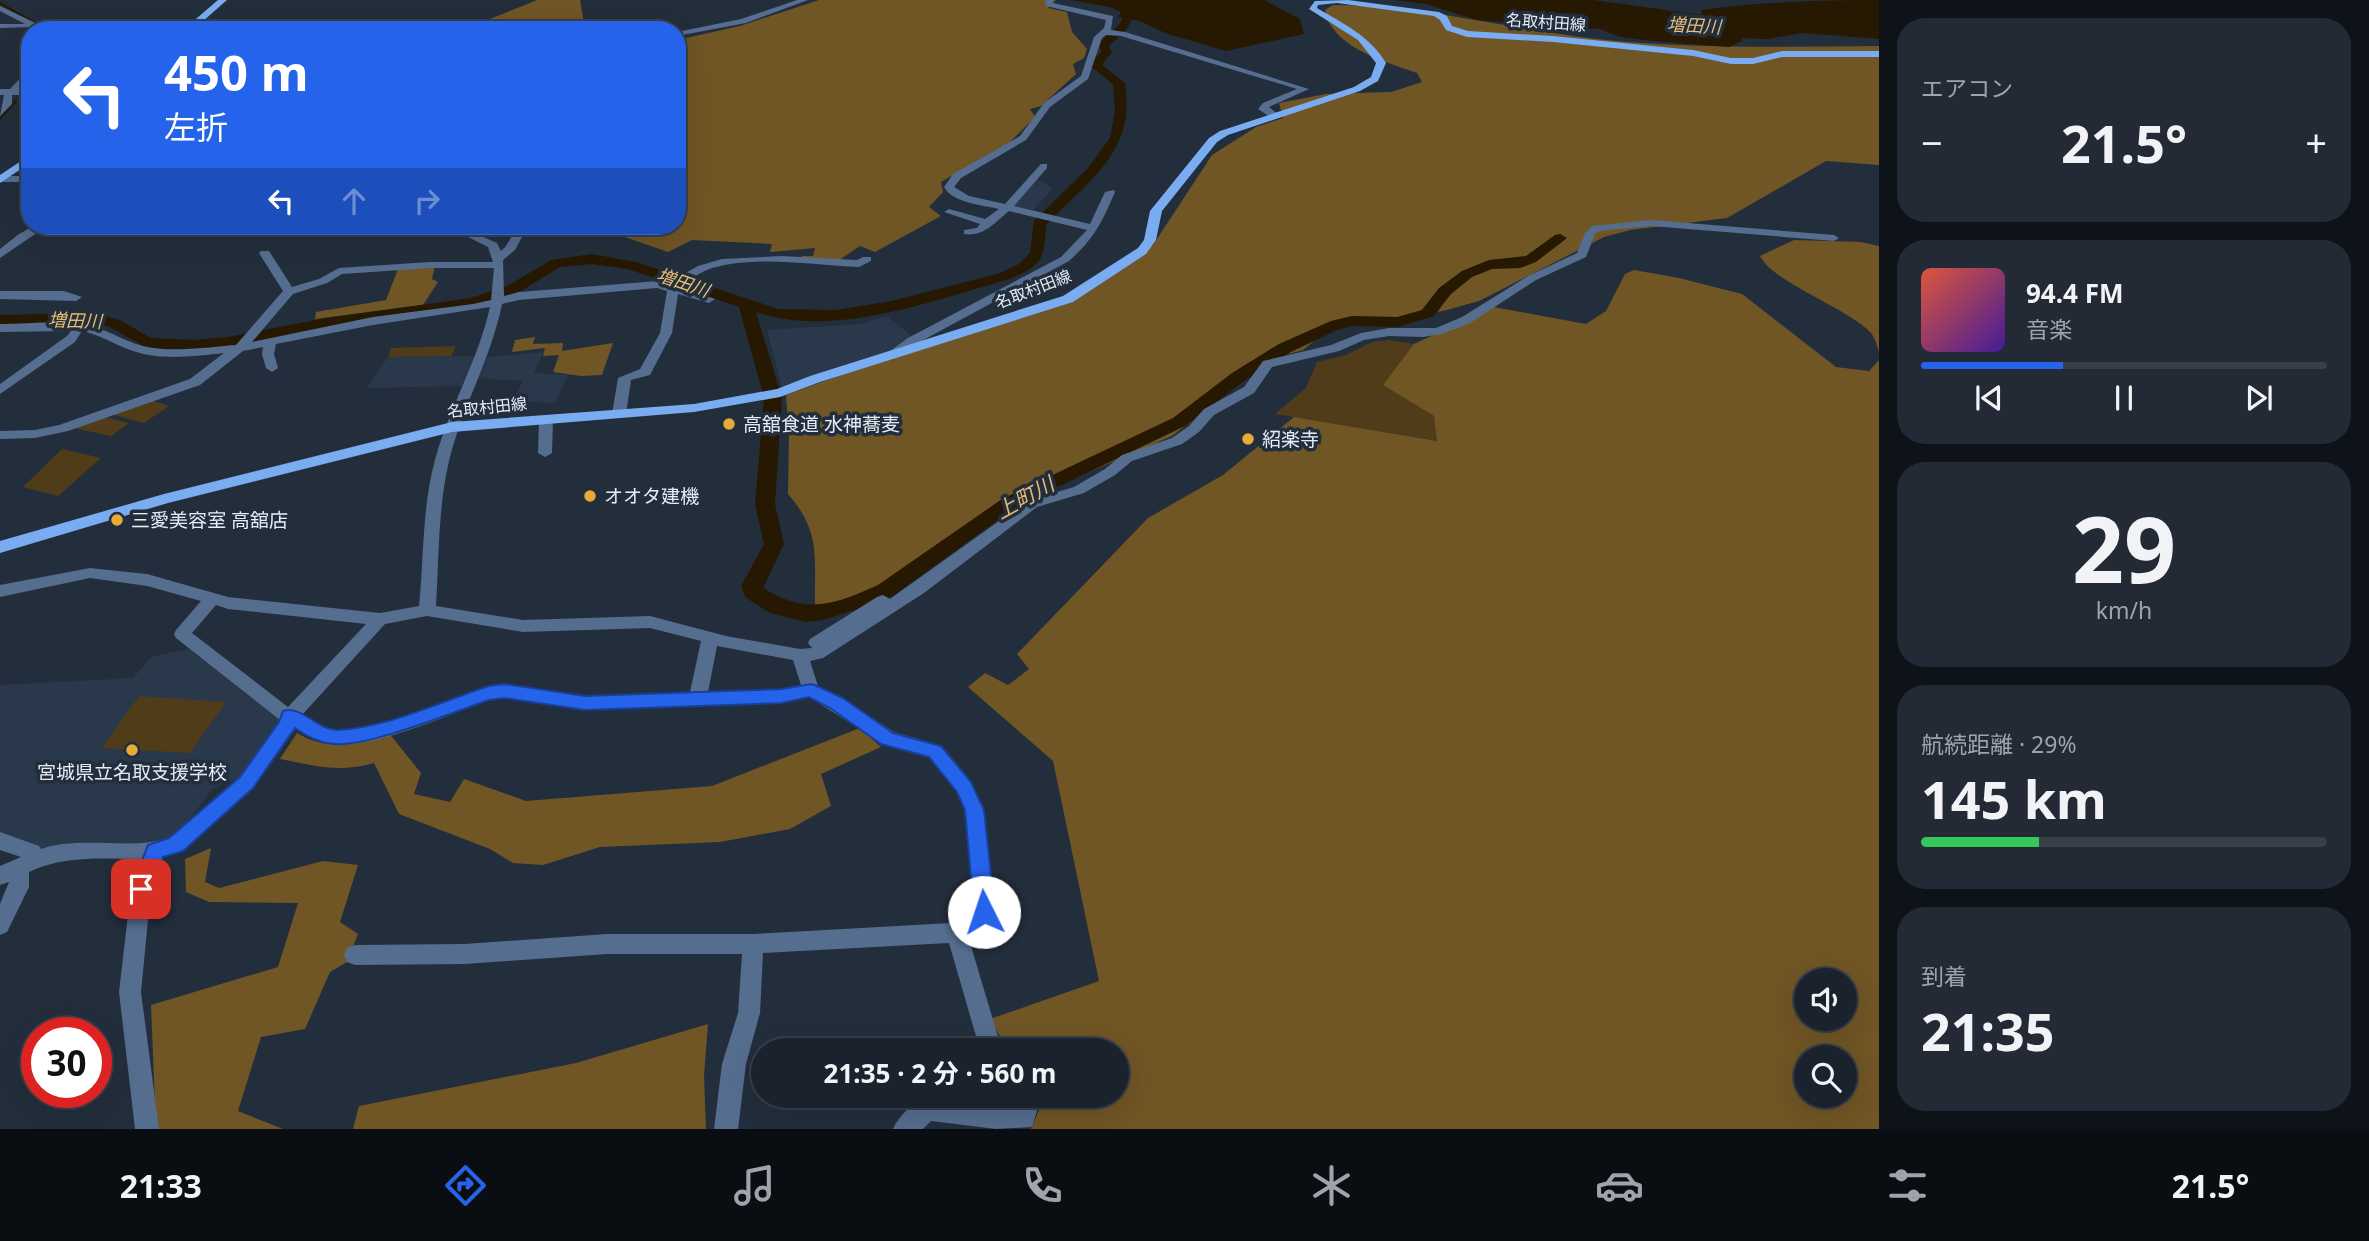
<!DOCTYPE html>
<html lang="ja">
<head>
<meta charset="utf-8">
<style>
  :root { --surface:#1a222d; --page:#232a35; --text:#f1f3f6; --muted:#9fa4aa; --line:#383f49; --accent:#2563eb }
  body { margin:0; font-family:"Noto Sans","Noto Sans JP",sans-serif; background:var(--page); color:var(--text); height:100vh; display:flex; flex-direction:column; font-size:26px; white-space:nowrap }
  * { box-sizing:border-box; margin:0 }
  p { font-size:23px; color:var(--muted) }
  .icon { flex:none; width:38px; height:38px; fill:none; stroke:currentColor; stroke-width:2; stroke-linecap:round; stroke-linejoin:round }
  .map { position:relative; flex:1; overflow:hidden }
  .side { display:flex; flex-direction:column; gap:18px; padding:18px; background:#0e1319; width:490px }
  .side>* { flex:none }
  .banner { position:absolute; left:21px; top:21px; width:665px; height:214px; border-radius:28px; box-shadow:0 7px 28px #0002,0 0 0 2px var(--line); background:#2563eb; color:#fff; overflow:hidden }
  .controls { position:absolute; left:1794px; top:968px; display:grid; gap:14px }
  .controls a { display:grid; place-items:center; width:63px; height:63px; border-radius:50%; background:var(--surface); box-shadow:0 7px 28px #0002,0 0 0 2px var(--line); font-size:35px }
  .speed { position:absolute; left:21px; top:1017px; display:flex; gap:14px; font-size:35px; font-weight:700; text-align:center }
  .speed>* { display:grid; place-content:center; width:91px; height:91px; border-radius:50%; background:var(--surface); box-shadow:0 7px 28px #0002,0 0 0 2px var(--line); line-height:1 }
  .speed .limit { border:10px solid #d22; background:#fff; color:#111 }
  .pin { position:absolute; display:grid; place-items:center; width:60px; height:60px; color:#fff; margin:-30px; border-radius:14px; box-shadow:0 4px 10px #0006 }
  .me { position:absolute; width:77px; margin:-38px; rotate:356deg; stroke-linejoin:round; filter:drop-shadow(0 0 5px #0008) }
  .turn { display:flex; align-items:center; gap:24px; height:147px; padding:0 28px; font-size:32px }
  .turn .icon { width:91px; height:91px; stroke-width:2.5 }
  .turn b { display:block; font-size:49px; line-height:60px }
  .lanes { display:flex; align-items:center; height:66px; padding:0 28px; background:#0003; justify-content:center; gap:35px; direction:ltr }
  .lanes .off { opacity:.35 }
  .big { font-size:52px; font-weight:700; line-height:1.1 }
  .side .card { flex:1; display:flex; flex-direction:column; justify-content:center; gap:10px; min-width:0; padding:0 24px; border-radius:28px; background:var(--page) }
  .side .dial { align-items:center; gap:0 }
  .dial b { font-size:91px; line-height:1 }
  .song { display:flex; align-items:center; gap:21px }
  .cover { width:84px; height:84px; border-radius:10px; background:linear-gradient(135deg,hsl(10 70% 55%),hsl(260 70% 35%)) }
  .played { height:7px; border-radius:4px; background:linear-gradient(90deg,var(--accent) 35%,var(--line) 35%) }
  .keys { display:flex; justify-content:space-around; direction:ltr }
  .heat { display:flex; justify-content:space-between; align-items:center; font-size:38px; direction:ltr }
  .charge { height:10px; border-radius:5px; background:linear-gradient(90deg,#34c759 29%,var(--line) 0) }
  .trip { position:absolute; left:751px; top:1038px; width:378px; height:70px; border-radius:35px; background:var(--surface); box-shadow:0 7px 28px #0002,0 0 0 2px var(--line); font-weight:700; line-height:70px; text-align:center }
  .dock { display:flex; height:112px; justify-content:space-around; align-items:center; background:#0a0e12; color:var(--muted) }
  .dock .icon { width:49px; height:49px }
  .dock .active { color:var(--accent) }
  .dock b { font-size:32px; color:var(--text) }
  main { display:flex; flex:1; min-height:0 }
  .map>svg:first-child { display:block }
</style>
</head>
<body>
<main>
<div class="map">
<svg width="1879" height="1129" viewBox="0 0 1879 1129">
  <rect width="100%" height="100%" fill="#232e3c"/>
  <!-- built -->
  <path fill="#29384a" d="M1038 179 1053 189 1033 210 1011 206Z
    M887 316 914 338 881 355 782 388 767 330 860 324Z
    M543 352 534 373 568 375 555 403 513 401 523 381 477 378 487 357Z
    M477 356 464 386 367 388 388 357Z
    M188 649 204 654 285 724 244 777 213 788 180 832 164 844 44 851 0 832V685L133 678 151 657Z"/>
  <!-- green -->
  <path fill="#513c19" d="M1389 340 1414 344 1384 385 1434 416 1438 441 1275 414 1306 388 1317 362 1346 355 1372 342Z
    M456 346 451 356 388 357 391 348Z
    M153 401 169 406 144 423 110 414Z
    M105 417 129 423 111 436 74 428Z
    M62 449 101 458 58 496 23 487Z
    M139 696 226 702 190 753 102 748Z"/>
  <!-- forest -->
  <path fill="#705525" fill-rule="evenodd" d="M537 0H580L585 29 474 30 490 19Z
    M819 0H1056L1048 8 1067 12 1072 32 1087 49 1084 58 1073 64 1076 74 1041 106 1030 109 1035 117 1010 142 941 182 943 192 929 207 941 216 875 252 860 246 835 263 800 261 802 256H813L815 248 770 252 772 244 692 240 668 252 605 230 601 226H677V113L682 112 685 104 677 100V40L740 26Z
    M1333 5C1423 5 1508 29 1597 39 1690 49 1785 47 1879 46V165L1826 161 1727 218 1630 230 1604 237 1479 301 1443 311 1330 328 1303 350 1271 359 1172 436 1022 501 858 598 828 606H815C814 559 822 533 788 494L789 434 786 395 909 350 1062 305 1117 272 1153 245 1212 155 1256 127 1283 118 1279 103 1326 94 1391 92 1422 82 1417 73C1386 62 1331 47 1325 10Z
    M1794 240 1861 242 1879 246V352C1877 346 1875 337 1870 332 1845 307 1774 283 1760 256Z
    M435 266 432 279 438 282 423 305 315 319 316 312 386 300 398 269Z
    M1634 270 1679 278 1742 294 1836 367 1869 371 1879 360V1129H1031L1041 1105 1035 1096H1116V1050H1008L990 1019 1099 981 1053 761 968 687 985 673 1008 685 1029 669 1017 654 1148 518 1223 475 1294 417 1437 441 1434 416 1383 385 1414 344 1494 307 1586 324 1606 311 1625 274ZM1806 980H1844V1018H1806ZM1806 1057H1844V1096H1806Z
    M535 337 533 344 563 343 562 351 613 343 602 375 581 376 553 372 559 355 543 356 545 348 512 352 515 340Z
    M860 728 881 747 821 774 831 806 790 829 720 842 600 847 543 865 513 863 490 849 399 814 374 763C338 773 316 766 280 759L297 733C329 752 355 744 388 732L421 773 414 794 450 802 464 779 526 801 712 786Z
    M211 848 205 882 219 888 323 861 358 865 340 922 358 934 347 962 330 972 305 1029 261 1037 238 1111 283 1129H156L151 1005 278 967 298 903 209 902 186 892 185 859Z
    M708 1024 704 1076 706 1129H353L359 1106 576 1063Z"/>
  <!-- water -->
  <path fill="#261801" d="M1070 0H1264L1300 19 1304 34 1226 51 1165 33 1140 21 1118 17 1121 12 1110 7Z
    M1395 0H1593L1702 15 1701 10C1760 2 1820 0 1879 0V39L1803 33 1767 39 1742 38V41L1729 47 1653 41 1620 37 1600 29 1477 20 1426 4Z"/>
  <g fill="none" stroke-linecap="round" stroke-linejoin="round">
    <!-- stream -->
    <path stroke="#261801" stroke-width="2" d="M0 3 48 30
      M24 88 30 80
      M0 119 16 101"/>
    <!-- river -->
    <path fill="#261801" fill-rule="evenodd" d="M1154 0H1168L1135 15 1126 30 1109 46 1112 52 1102 65 1125 83C1136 153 1089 180 1046 225 1044 260 1043 264 1010 279 934 300 834 339 756 312L782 398 775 504 784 544 763 588C806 615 834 605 878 585L1002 499 1173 418 1232 373 1279 344 1331 321 1352 316 1397 317 1422 310 1439 288 1462 271 1489 260 1526 256 1555 235 1560 234 1567 238 1536 262 1520 268 1492 269 1472 277 1451 294 1434 316 1397 327 1352 326 1337 330 1291 352 1244 381 1185 426 1016 507 894 595 877 603 823 620 806 622 770 613 745 597 741 586 764 544 755 504 764 398 739 307 628 269 592 264 560 267 521 291 473 307 326 328 228 347 194 350 147 348 108 326 94 323 0 325V315L94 313 120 320 151 338 194 340 228 337 326 318 471 298 509 285 551 260 592 254 636 262 778 309 835 310 892 301 1000 273 1019 264 1030 253 1034 221 1088 168 1110 138 1115 110 1113 84 1089 65 1101 52 1099 43 1118 26 1127 11Z"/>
    <!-- minor -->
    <path fill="#556d8f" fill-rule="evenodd" d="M797 0H808L746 23 677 36V32L741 19Z
      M1045 0H1053V3L1113 16 1111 30 1125 32 1309 89 1269 107 1281 117 1273 119 1258 109 1263 103 1297 89 1121 36 1106 35 1102 38 1088 79 1050 107 1026 140 961 178 954 187 969 196 1005 204 1041 164H1047V168L1014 206 1090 224 1105 192 1114 190 1115 192C1102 222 1094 239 1069 261L916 344 898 357H890V351L908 338 1061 257 1087 230 1009 211C994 223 984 237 964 234V230L977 228 980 224 944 212 949 209 985 219 999 209C982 205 953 203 944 187L953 174 1020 136 1044 103 1081 76 1094 37 1104 28 1106 20 1046 6Z
      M0 6 46 28 47 30 31 27 0 28V24H25L0 11Z
      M27 71H30V78L19 89H30V95H12V104L0 116 4 95H0V89H10Z
      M0 176H30V182H0Z
      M1651 220 1834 235 1839 238 1834 241 1651 226 1599 231 1595 234 1586 257 1536 280 1470 323 1442 334 1423 337 1389 336 1364 340 1339 351 1272 367 1254 393 1214 415 1199 432 1182 444 1132 461 1115 475 1084 493 1037 507 924 593 823 658 810 661 818 686 842 698 894 732 942 746 971 781 984 810 995 906 988 925 968 936 1002 1050H980L949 943 763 953 760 1013 746 1064 738 1129H714L722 1064 738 1013 742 954H607L465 964 355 965 347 962 344 955 347 948 355 945 465 944 607 934H753L951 923 973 912 975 906 964 810 956 791 929 757 882 743 809 697 782 703 585 710 504 698 490 700C451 713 375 749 335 744 320 742 307 735 295 729L253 789 182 851 164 857 151 889 141 992 159 1129H135L119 992 131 889 143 859C104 859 65 855 29 872V887L7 932 0 935V904L9 882 0 885V866L21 857 0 850V832L39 846 41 849C82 835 128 851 169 838L239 777 280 720 176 638 174 634 176 630 201 601 147 586 90 578 0 597V585L90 568 147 574 228 597 380 613 419 606C424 558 422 507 435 460 449 408 478 361 490 307L373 325 276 344 274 354 278 368 272 372 266 368 262 354 263 347 243 351 200 385 68 431 35 438 0 439V431L35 430 59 425 190 379 224 353C200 356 163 360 140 353 119 348 103 335 82 331L75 342 0 394V384L67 336 71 331 0 332V324C27 324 56 320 82 324 107 328 120 340 143 346 169 353 208 347 236 345L283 291 259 253 261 251H269L292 287 319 279 339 268 430 262H493L488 247 446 226H459L497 243 501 251 506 246 518 226H528L515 250 503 260 504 296 519 292 658 281 668 283 698 266 722 259 782 256 857 260 863 257H871V261L859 267C812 265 757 255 712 268 700 272 689 280 678 287L715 299 709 303 678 294 672 333 650 375 631 380 626 414 619 418 612 414 618 378 640 369 660 333 667 291 657 288 519 300 502 304C491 359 462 407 449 461 438 508 439 558 436 606L523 620 650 616 726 636 800 649 812 648 808 643 810 639 877 597 883 595 890 599 1027 501 1074 487 1105 469 1122 455 1172 438 1189 426 1204 409 1244 387 1263 361 1331 345 1361 333 1389 328H1436L1462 317 1528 276 1577 253 1585 233 1592 226ZM430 268H494L491 300 473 304 373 317 252 342 293 294 327 283 342 274ZM216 605 228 609 366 624 288 707 192 633ZM427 616 523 632 650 628 701 641 690 692 585 696 504 684 489 686C446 700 381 733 337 730 324 729 312 722 302 715L385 624ZM717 646 793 660 801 685 782 689 708 692Z
      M34 226H47L0 258V249L19 234Z
      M0 291H64L82 297 76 301 0 299Z
      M546 415 553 419 552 453 545 457 538 453 539 419Z
      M999 1096H1027L1037 1111 1032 1127 996 1129 931 1121 923 1129H893C899 1115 913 1103 927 1097L1004 1106Z"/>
    <!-- major -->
    <path fill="#79acf1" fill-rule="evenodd" d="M218 0H227L193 30H183Z
      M1348 0 1439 12 1447 16 1452 26 1468 31 1553 36 1693 50 1731 58H1753L1782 51H1879V57H1782L1753 64H1731L1693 56 1553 42 1467 37 1446 30 1440 20 1434 16 1337 3 1318 5 1317 8C1344 24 1370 36 1386 63L1378 81 1360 91 1228 135 1217 142 1162 211 1156 240 1146 254 1073 302 820 382 780 397 694 412 452 432 168 503 0 553V541L164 494 452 422 694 404 777 389 810 376 1063 296 1138 248 1144 240 1150 211 1209 138 1220 131 1354 87 1371 77 1376 63 1358 40 1309 9 1315 1Z
      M30 155V163L0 183V175Z"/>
  </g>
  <!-- route -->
  <path fill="#2563eb" stroke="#184099" stroke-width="2" d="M504 684 585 696 782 689 811 684 817 686 843 698 893 733 941 746 971 782 984 810 995 912 992 919 984 921 977 919 974 912 965 810 957 792 929 757 881 744 830 708 809 697 782 703 585 710 504 698 489 700C453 712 369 747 334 744 320 743 306 736 295 728L253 788 183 851 163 857 149 896 141 898 134 896 131 889 148 845 169 838 240 777 279 722 283 711C302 705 317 730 337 730 387 728 442 701 489 686Z"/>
  <!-- markers -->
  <g fill="#e8ab37" stroke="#232e3c" stroke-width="2.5">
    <circle cx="729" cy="424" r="7"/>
    <circle cx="1248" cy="439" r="7"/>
    <circle cx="590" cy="496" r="7"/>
    <circle cx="117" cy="520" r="7"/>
    <circle cx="132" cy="750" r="7"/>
  </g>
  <g text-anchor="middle" stroke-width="7" stroke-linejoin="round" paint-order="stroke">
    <!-- far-street labels -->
    <g font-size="16" fill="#e5ecf5" stroke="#232e3c">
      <text transform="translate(1546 22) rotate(4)" y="6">名取村田線</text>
      <text transform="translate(1033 289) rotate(-21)" y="6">名取村田線</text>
      <text transform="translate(487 407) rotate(-6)" y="6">名取村田線</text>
    </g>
    <!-- far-water labels -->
    <g font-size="18" font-style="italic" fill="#e6bb72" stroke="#232e3c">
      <text transform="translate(1694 26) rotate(3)" y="6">増田川</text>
      <text transform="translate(683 283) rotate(19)" y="6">増田川</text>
      <text transform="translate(75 321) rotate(2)" y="6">増田川</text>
    </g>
    <!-- poi labels -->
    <g font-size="19" fill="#e5ecf5" stroke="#232e3c" text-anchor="start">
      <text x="743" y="431">高舘食道 水神蕎麦</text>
      <text x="1262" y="446">紹楽寺</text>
      <text x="604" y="503">オオタ建機</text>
      <text x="131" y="527">三愛美容室 高舘店</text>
      <text x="132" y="779" text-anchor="middle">宮城県立名取支援学校</text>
    </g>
    <!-- water labels -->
    <g font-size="21" font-style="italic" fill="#e6bb72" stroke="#232e3c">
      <text transform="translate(1025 498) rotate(-29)" y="7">上町川</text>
    </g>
  </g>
</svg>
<div class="controls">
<a><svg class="icon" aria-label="sound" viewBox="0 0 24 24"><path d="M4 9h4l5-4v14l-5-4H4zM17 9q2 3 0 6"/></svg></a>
<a><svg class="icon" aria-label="search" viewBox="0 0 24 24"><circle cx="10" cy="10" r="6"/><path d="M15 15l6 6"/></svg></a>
</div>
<div class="speed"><div class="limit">30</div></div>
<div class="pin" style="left:141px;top:889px;background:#d93025"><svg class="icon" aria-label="arrive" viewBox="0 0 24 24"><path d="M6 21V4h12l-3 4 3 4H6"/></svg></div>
<svg class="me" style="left:984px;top:912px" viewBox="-20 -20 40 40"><circle r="19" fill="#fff"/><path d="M0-13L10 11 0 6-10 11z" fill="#2563eb"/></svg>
<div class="trip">21:35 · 2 分 · 560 m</div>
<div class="banner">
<div class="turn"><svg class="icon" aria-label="left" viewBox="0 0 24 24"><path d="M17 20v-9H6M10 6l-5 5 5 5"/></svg><div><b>450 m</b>左折</div></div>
<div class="lanes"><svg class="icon" aria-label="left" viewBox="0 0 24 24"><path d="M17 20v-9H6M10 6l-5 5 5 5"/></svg><svg class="icon off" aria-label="ahead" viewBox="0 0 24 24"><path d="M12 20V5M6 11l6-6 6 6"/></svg><svg class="icon off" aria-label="right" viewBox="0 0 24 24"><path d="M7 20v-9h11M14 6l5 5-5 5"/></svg></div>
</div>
</div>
<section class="side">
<div class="card"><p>エアコン</p>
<div class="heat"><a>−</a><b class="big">21.5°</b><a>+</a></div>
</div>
<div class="card">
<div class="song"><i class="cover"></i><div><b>94.4 FM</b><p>音楽</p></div></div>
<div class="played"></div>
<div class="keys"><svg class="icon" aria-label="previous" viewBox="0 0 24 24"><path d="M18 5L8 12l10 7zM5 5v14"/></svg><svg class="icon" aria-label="pause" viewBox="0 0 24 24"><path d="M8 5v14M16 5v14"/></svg><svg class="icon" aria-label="next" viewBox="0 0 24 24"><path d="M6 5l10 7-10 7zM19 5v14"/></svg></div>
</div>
<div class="card dial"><b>29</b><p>km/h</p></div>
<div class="card"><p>航続距離 · 29%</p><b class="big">145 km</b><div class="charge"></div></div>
<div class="card"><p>到着</p><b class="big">21:35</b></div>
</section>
</main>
<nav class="dock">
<b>21:33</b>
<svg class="icon active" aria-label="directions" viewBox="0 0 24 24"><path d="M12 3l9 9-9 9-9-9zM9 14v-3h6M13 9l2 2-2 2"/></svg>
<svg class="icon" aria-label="music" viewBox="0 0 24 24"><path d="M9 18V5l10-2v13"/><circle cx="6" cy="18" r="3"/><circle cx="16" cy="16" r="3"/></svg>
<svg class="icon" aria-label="phone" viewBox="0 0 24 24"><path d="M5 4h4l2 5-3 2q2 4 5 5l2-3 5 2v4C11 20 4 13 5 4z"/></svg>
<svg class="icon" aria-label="climate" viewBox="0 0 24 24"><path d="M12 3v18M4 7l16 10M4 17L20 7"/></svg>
<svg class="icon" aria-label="car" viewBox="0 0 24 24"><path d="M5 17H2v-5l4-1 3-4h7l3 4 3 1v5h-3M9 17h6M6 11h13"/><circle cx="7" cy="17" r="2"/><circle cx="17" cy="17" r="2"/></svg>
<svg class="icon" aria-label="filters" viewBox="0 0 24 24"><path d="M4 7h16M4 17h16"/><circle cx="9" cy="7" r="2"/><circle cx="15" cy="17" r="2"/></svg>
<b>21.5°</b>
</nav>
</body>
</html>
